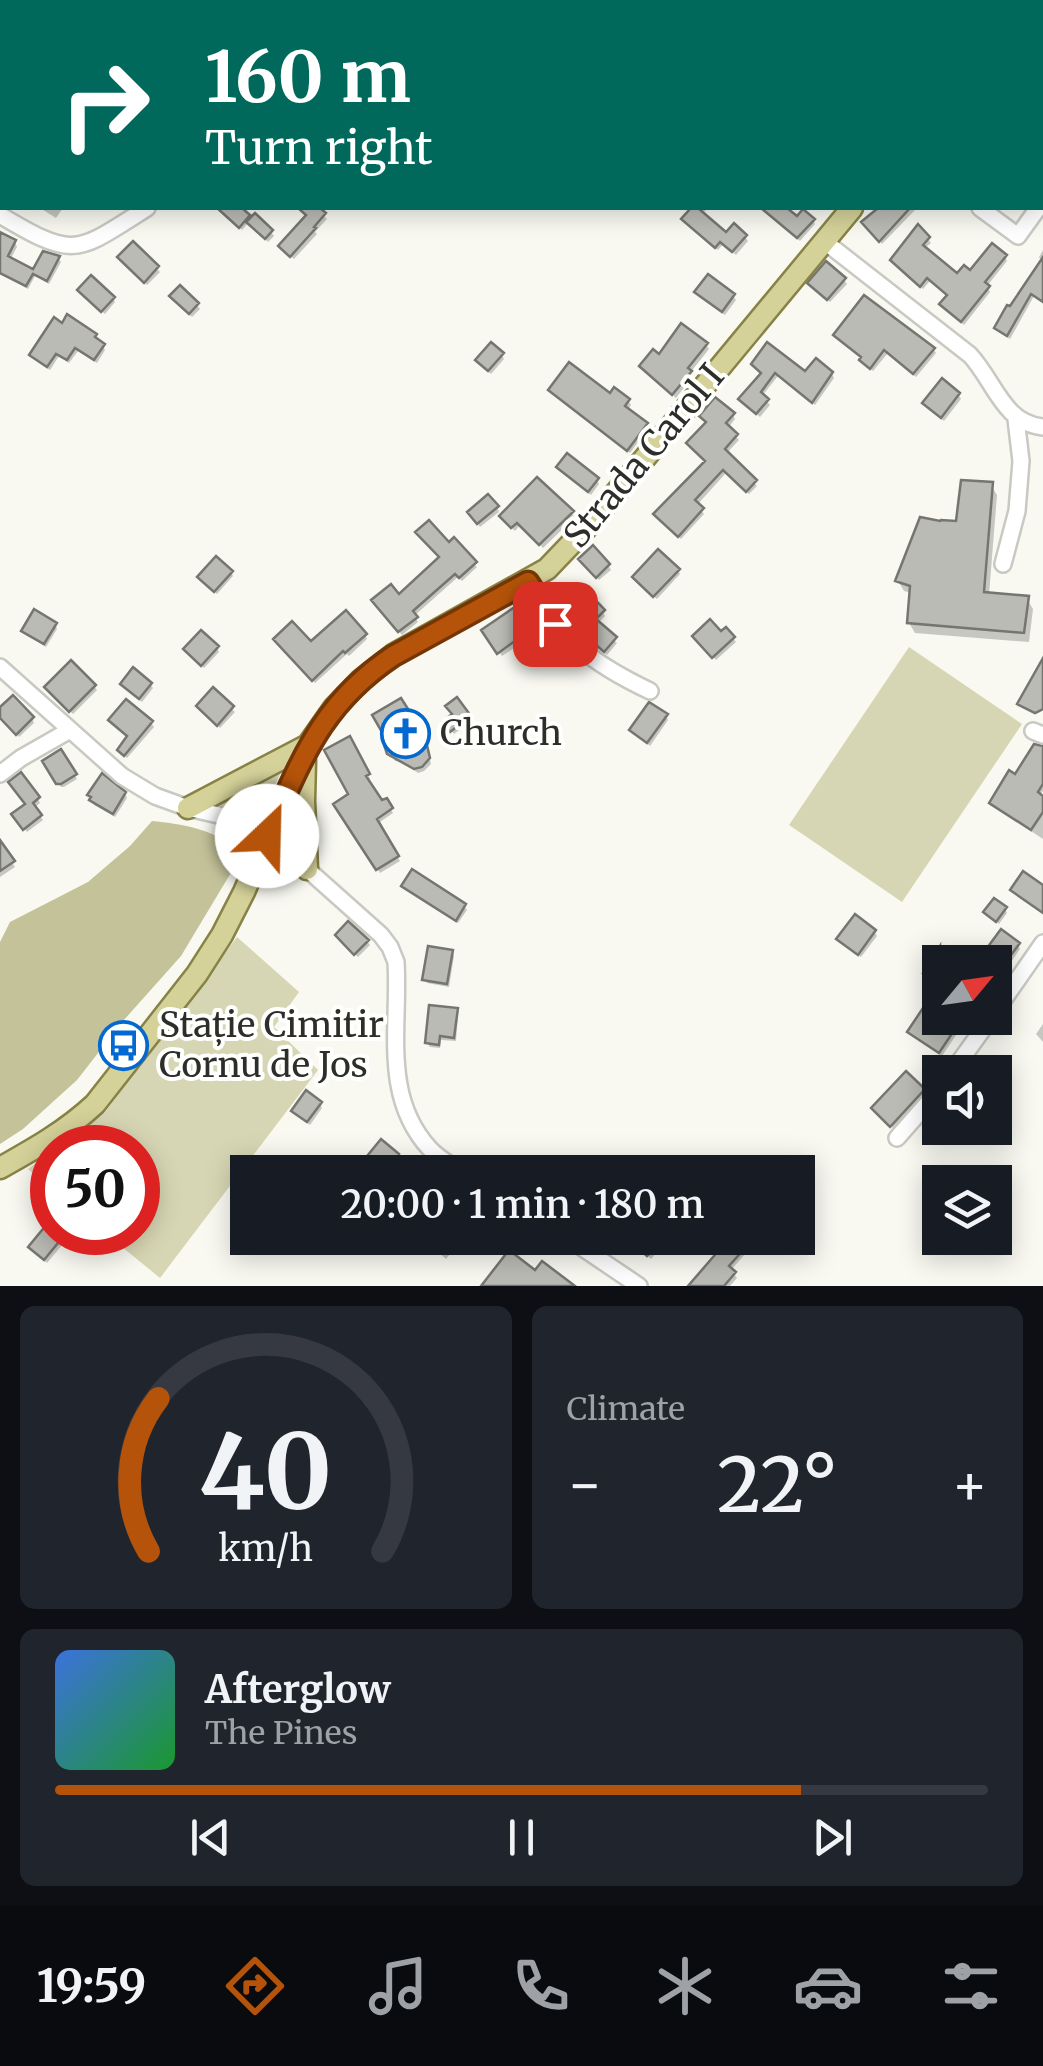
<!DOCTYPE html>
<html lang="en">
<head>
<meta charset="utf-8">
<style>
  :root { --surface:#171b24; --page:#20242c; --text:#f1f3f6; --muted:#9ea1a6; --line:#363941; --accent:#b45309 }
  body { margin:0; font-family:Merriweather,serif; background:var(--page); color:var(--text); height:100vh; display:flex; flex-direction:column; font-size:38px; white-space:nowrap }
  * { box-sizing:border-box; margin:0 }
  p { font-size:32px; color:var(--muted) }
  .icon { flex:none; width:55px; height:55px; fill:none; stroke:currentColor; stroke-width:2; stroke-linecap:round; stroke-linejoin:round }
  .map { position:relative; height:1286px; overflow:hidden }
  .drawer { display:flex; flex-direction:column; gap:20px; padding:20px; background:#0d0f14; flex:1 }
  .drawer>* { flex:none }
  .hud { position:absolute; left:0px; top:0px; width:1045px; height:210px; box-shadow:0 5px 25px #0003; background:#00695c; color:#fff; overflow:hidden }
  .needle { width:65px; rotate:61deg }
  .fabs { position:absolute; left:922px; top:945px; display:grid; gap:20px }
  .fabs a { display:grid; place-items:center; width:90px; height:90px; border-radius:0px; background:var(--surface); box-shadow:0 5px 25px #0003; font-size:50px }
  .speed { position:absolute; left:30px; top:1125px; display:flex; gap:20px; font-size:50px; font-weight:700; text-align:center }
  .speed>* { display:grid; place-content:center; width:130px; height:130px; border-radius:50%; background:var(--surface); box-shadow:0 5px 25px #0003; line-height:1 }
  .speed .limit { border:15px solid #d22; background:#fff; color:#111 }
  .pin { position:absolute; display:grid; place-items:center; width:85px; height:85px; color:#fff; margin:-42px; border-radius:20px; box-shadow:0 5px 15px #0006 }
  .me { position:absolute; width:110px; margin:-55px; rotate:24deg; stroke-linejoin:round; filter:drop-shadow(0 0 8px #0008) }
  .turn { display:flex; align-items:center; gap:35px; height:210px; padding:0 40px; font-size:45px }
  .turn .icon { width:130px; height:130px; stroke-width:2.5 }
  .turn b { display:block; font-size:70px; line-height:85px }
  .big { font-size:75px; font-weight:600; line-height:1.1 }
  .drawer .tile { flex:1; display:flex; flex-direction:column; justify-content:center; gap:15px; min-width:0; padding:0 35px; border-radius:15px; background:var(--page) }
  .drawer .dial { align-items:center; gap:0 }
  .dial svg { height:260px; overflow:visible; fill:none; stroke:var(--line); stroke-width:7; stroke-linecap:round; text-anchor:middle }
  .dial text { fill:var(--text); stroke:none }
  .song { display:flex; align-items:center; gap:30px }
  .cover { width:120px; height:120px; border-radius:15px; background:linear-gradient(135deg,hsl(220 70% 55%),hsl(130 70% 35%)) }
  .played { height:10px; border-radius:5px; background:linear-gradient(90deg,var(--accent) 80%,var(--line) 80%) }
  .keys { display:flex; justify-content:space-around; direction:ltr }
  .heat { display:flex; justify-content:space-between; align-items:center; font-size:55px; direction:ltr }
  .drawer .tiles { flex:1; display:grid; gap:20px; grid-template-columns:1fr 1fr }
  .tile:last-child { grid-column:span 2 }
  .trip { position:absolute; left:230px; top:1155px; width:585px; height:100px; border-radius:0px; background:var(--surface); box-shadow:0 5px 25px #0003; font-weight:600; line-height:100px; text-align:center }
  .dock { display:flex; height:160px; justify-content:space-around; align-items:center; background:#090b0e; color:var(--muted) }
  .dock .icon { width:70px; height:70px }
  .dock .on { color:var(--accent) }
  .dock b { font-size:45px; color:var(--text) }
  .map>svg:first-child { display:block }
</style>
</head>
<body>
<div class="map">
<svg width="1043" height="1286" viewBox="0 0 1043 1286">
  <rect width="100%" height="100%" fill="#f9f9f2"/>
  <!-- green -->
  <path fill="#d7d6b4" d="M909 647 1022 724 902 902 789 825Z
    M282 770 264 808 254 814 212 803Z
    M237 937 299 992 274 1027 318 1070 160 1278 105 1233 138 1232V1148H57L105 1112Z
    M52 1151V1189L28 1169Z"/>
  <!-- forest -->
  <path fill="#c4c299" d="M152 821C182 824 207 828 232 845V871L181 956 123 1021 77 1080 23 1129 0 1144V942L10 922 88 882 130 846Z"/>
  <!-- shadow -->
  <path fill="#0003" d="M10 0H28L31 2H8Z
    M398 0H453L454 2H400Z
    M694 0H712L713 2H690Z
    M862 0H894L891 2H865Z
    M2 23 1 75 2 90 0 88V26Z
    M40 208H63L56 218Z
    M219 208H238L251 221 271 232 274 236 268 242 249 222 242 230Z
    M304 208H316L327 219 315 232 317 234 294 259 284 251 308 216 303 209Z
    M694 208H708L702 214 726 236 745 237 748 241 736 255 723 244 718 250 687 223Z
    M771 208H783L797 219 813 220 815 224 800 241 771 216 768 211Z
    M881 208H917L882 244 864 223Z
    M0 237 15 242 17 247 10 260 34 272 58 258 61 262 49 284 35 276 28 289 0 274Z
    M928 239 931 243 924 249 958 276 970 274 1005 257 1007 261 987 286 990 292 964 325 942 305 949 296 930 281 923 289 895 265Z
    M133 245 160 272 147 285 123 262Z
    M1043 250V303L1034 296 1010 339 999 332 997 328 1042 262 1039 257Z
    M844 280 847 284 830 302 813 288Z
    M697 292 733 296 736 300 725 315 699 297Z
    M82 295 113 298 115 302 105 314Z
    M175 300 197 305 200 309 192 317Z
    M96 335 105 350 97 363 78 351 69 363 59 356 50 370 34 359 32 355Z
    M838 339 933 349 936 353 916 377 888 353 873 371 865 364 863 359Z
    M706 345 709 349 690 373 692 377 676 398 644 370 659 358Z
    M502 355 504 359 491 374 481 364Z
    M756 368 806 374H832L834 378 815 405 778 376 762 396 770 405 760 417 744 403 763 374Z
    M551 391 610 396 628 401 631 405 627 411 648 429 630 453 554 395Z
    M958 394 961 399 944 421 925 404Z
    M733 415 735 419 728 428 739 440 726 454 757 486 749 494 726 473 697 505 704 514 681 539 658 519 707 462 708 423Z
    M562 471 597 480 599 484 591 495Z
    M537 481 575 517 543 548 520 525 515 531 504 520Z
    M991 485 997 495 989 595 1027 599 1033 609 1029 642 915 633 909 623 912 593 904 591 898 581 958 523Z
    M497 507 499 512 480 527 472 516Z
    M449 545 477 567 462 581 458 577 414 616 418 622 402 635 377 605 399 597 441 559Z
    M583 563 608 565 611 570 599 580Z
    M678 570 680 574 657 599 637 582Z
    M231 572 233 576 217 594 203 582Z
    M524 603 539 625 517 640 520 644 502 656 484 631Z
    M570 612H603L605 616 597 624 617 643 607 655 591 641 589 637 591 634Z
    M55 624 57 629 46 647 26 635 24 631Z
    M365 635 367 639 349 656 347 654 315 683 278 644 311 645Z
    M721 635 733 638 736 642 716 660 698 641Z
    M217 648 219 652 204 668 188 654Z
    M150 684 153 688 142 702 125 688Z
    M94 686 97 690 73 714 50 692Z
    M213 691 235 712 220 728 199 707Z
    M456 701 471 721 454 734 445 722 454 715Z
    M0 711 32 718 34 723 19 737 0 717Z
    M666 716 668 720 650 746 632 730Z
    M413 722 425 727 429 743 427 747 431 764 424 771 418 773 402 762 395 761 392 756Z
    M151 723 154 727 127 758 123 755Z
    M349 740 370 779 366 781 382 804 386 801 393 813 377 824 400 861 380 873 337 804 351 795Z
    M1043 749V791L1039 797 1043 799V839L994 807 992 803Z
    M61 753 77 779 64 787H61L45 762Z
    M125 794 127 798 115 817 94 805 92 800Z
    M38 799 40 803 34 808 43 820 27 832 14 815Z
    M0 844 15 867 0 877Z
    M404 886 464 906 467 910 458 923 407 890Z
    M1005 909 1007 913 999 924 986 912Z
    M874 931 877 936 861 957 839 939Z
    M340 940 367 941 370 945 358 957Z
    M1018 945 1020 949 1009 965 990 948Z
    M452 952 454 956 449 987 427 983 425 979Z
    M456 1011 458 1015 456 1041 441 1040 440 1048 430 1047 427 1043Z
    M1043 1024V1042L1036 1034Z
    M953 1031 956 1035 942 1056 912 1036 910 1032Z
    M923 1091 925 1095 894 1129 876 1112Z
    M320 1104 322 1108 310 1125 294 1111Z
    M397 1156 400 1160 390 1172H363L360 1169Z
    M582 1162 594 1170 595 1172H574Z
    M52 1222V1232H73L47 1263 31 1247Z
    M422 1238H463L446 1259Z
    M627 1238H667L668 1240 651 1259Z
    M725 1238H748L754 1244 731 1270 737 1278 730 1286H691L721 1251 718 1245Z"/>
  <!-- building -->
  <path fill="#bbbbb5" stroke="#767670" stroke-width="2.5" d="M217 208H242L250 215 239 228Z
    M298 208H320L326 213 314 227 316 228 290 257 278 246 306 215Z
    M691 208H698L726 232 734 223 747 235 732 252 720 242 715 248 681 219Z
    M761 208H787L797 216 803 209 815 219 797 238Z
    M878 208H910L879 242 861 222Z
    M255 213 273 230 265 239 246 222Z
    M918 224 930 237 923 245 957 273 964 265 970 270 992 243 1007 255 985 282 990 286 961 322 939 304 947 295 927 278 920 287 890 260Z
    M0 232 16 240 8 256 33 269 43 251 60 256 47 281 33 274 26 286 0 273Z
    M133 241 159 266 144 283 117 257Z
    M1043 257V302L1031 294 1007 336 994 328 1007 305 1010 306Z
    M826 261 846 278 827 300 807 283Z
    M708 274 735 294 722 312 694 292Z
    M91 275 115 297 101 312 77 290Z
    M180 285 199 303 189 314 169 296Z
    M864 295 935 348 913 374 884 350 870 369 859 360 861 357 833 335Z
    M67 314 97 334 95 337 105 344 94 360 75 348 67 360 56 354 47 367 29 355 54 317 62 323Z
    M681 323 708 343 688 368 692 371 672 395 639 366 653 349 659 354Z
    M491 342 504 353 488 371 475 360Z
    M767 342 805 371 816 358 833 372 812 403 775 373 761 392 769 399 756 414 738 399 761 373 751 364Z
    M569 362 610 393 614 387 630 399 625 406 648 423 627 451 548 390Z
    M942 378 960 393 941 418 922 403Z
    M715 397 735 413 726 423 738 434 725 449 757 480 746 492 723 470 695 500 704 508 678 537 653 514 705 461 686 443 706 422 699 416Z
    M567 453 599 478 588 492 556 467Z
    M537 477 574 511 539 545 517 523 511 528 499 516Z
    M961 480 993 482 984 592 1029 596 1024 633 907 623 910 586 895 581 920 517 940 521 941 520 956 521Z
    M488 494 499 506 477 524 467 512Z
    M429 520 449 542 454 537 477 562 459 578 455 574 413 611 418 617 398 632 371 600 391 584 399 594 439 557 415 532Z
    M593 545 610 564 596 578 578 559Z
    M658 549 680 569 653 597 632 577Z
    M216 556 233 571 214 592 197 577Z
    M584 588 605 610 596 619 617 637 604 652 586 636 589 633 565 607Z
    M525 600 539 620 517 635 519 638 497 654 481 630Z
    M34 609 57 623 44 644 21 631Z
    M346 610 367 634 345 653 343 651 312 681 273 639 292 621 311 641Z
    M710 619 721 631 726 627 735 637 712 658 692 636Z
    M201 630 219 646 201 666 183 649Z
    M1043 658V709L1035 713 1017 704Z
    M71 660 96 685 69 712 44 687Z
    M133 667 152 683 139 699 120 684Z
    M213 687 234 706 217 726 196 706Z
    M13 695 34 717 16 735 0 718V707Z
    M457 697 471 716 450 732 442 722 452 714 445 706Z
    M401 698 415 720 426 726 428 737 426 741 430 758 422 767 414 769 387 754 384 745 386 739 372 715Z
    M126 699 153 721 124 756 117 750 127 736 108 720Z
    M649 702 668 714 647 743 629 730Z
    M350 736 370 774 366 776 382 800 387 798 393 808 377 819 399 856 376 870 333 804 348 794 324 750Z
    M1034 744 1043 746V784L1038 792 1043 796V812L1031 830 989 803 1009 770 1015 774Z
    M61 749 77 774 61 784H56L42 761Z
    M21 772 40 797 33 803 42 815 23 830 11 814 25 804 8 782Z
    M102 773 126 792 113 814 89 800 91 797 87 795Z
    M0 840 15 861 0 871Z
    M412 869 466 904 456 921 401 886Z
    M1023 871 1043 885V913L1010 890Z
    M994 898 1007 907 996 922 983 912Z
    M855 914 876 930 858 955 836 939Z
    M348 921 369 940 354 955 335 935Z
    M1001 929 1020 943 1006 962 987 948Z
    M428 946 453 950 447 984 422 980Z
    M940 946V948L963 962H940V984L923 973Z
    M429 1005 458 1008 454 1038 440 1036 439 1045 425 1043Z
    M923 1008 955 1029 939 1053 907 1032Z
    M906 1071 925 1089 890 1127 871 1108Z
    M306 1090 322 1102 307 1122 291 1111Z
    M381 1139 399 1154 385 1172H354Z
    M52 1218V1232H67L44 1260 28 1247Z
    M626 1238H665L647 1256Z
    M722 1238H754L729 1266 736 1272 724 1286H688L720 1249 715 1245Z
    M509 1250 535 1270 542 1261 575 1286H481Z"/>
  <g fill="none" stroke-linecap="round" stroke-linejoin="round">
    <defs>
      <path id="minor" d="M373 0 375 2
        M258 2 261 0
        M1042 83 1043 82
        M980 208 1018 236 1038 208
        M0 215C75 260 76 253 147 208
        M824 241 970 355C995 382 1003 423 1043 427
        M1003 564 1017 511 1021 461 1016 419
        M527 582C561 639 591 663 650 691
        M0 667 122 776 155 796 188 808 223 816 251 825 307 869 381 935 390 947 396 962C400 1026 381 1096 430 1149 438 1158 451 1165 461 1172
        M1033 731 1043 735
        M0 774 21 758 70 730
        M995 1012 1043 943
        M952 1072 991 1018
        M897 1138 940 1089
        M568 1238 639 1286"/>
      <path id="major" d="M636 0 638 2
        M1042 10H1043
        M305 761 304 801 307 869
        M188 808 308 745
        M0 1168C34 1149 66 1131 95 1104L197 974 222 935 244 892 308 745 334 708 361 680 393 655 547 569 591 523 852 208"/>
    </defs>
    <!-- minor casing -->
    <use href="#minor" stroke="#c9c9c3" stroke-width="20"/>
    <!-- major casing -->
    <use href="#major" stroke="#878346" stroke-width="25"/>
    <!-- minor -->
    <use href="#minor" stroke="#fff" stroke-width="15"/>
    <!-- major -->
    <use href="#major" stroke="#d4d199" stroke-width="20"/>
  </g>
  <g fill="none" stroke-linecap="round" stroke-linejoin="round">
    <defs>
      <path id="route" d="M267 836C302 760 320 705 393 656L528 582 555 624"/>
    </defs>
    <!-- route casing -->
    <use href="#route" stroke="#753606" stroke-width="25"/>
    <!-- route -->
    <use href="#route" stroke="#b45309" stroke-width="18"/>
  </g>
  <!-- icons -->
  <defs>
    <symbol id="church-ring" viewBox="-11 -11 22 22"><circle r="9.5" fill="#fffffe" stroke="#0369d1" stroke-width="1.5"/><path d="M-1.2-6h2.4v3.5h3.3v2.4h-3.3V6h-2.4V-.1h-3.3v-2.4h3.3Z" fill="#0369d1"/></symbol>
    <symbol id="bus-ring" viewBox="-11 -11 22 22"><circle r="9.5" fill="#fffffe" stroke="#0369d1" stroke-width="1.5"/><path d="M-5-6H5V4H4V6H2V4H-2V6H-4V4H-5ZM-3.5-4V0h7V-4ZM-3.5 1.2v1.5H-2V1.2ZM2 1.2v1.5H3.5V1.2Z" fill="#0369d1"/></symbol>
  </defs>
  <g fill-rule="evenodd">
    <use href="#church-ring" x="378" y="706" width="55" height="55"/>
    <use href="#bus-ring" x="96" y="1018" width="55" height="55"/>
  </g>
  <g text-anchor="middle" stroke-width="8" stroke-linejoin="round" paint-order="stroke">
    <!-- street labels -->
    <g font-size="35" fill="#2d2d2a" stroke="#fffffe">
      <text transform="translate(644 456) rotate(-50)" y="12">Strada Carol I</text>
    </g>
    <!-- poi labels -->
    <g font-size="35" fill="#2d2d2a" stroke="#fffffe" text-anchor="start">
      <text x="440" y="745">Church</text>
      <text x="159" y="1037">Stație Cimitir<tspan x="159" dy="40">Cornu de Jos</tspan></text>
    </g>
  </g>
</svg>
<div class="fabs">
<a><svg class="needle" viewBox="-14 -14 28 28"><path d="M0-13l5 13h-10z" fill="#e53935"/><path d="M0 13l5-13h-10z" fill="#9ea1a6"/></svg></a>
<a><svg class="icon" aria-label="sound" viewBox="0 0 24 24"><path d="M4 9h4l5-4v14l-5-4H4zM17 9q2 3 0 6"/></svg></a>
<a><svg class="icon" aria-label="layers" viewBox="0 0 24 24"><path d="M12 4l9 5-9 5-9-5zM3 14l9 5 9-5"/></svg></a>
</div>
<div class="speed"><div class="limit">50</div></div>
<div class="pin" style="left:555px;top:624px;background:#d93025"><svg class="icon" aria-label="arrive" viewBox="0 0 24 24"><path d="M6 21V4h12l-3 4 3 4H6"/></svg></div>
<svg class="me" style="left:267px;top:836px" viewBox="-20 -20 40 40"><circle r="19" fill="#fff"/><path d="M0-13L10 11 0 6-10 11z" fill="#b45309"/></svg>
<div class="trip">20:00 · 1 min · 180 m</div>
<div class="hud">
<div class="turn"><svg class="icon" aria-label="right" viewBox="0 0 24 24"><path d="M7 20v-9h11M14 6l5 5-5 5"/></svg><div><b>160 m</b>Turn right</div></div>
</div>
</div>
<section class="drawer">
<div class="tiles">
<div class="tile dial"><svg viewBox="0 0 100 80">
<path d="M14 69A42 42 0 1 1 86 69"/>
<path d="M14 69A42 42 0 0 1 17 22" stroke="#b45309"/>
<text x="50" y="56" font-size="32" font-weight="700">40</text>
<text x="50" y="72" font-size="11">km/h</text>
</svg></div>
<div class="tile"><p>Climate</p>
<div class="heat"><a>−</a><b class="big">22°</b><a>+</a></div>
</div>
<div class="tile">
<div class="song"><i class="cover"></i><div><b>Afterglow</b><p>The Pines</p></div></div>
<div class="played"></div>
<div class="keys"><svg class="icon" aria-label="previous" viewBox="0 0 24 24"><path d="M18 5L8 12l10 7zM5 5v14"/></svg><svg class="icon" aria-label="pause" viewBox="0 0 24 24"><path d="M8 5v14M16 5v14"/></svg><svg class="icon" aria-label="next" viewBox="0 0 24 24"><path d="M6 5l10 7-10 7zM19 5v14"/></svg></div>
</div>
</div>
</section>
<nav class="dock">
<b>19:59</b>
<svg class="icon on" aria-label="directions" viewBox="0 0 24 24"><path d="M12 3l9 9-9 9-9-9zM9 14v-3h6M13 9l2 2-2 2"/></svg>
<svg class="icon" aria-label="music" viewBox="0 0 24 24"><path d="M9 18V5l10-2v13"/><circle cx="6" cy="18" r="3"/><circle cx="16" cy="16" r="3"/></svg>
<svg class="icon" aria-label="phone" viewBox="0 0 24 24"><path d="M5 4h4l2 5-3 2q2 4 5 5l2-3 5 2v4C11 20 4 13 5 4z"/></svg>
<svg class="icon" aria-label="climate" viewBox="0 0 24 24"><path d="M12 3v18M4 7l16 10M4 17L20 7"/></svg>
<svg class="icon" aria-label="car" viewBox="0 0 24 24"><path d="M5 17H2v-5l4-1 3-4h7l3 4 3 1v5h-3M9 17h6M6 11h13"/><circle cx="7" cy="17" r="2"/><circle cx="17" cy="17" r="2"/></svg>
<svg class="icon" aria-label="filters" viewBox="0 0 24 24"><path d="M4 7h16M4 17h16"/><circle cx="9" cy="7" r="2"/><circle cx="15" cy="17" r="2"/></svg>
</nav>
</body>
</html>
